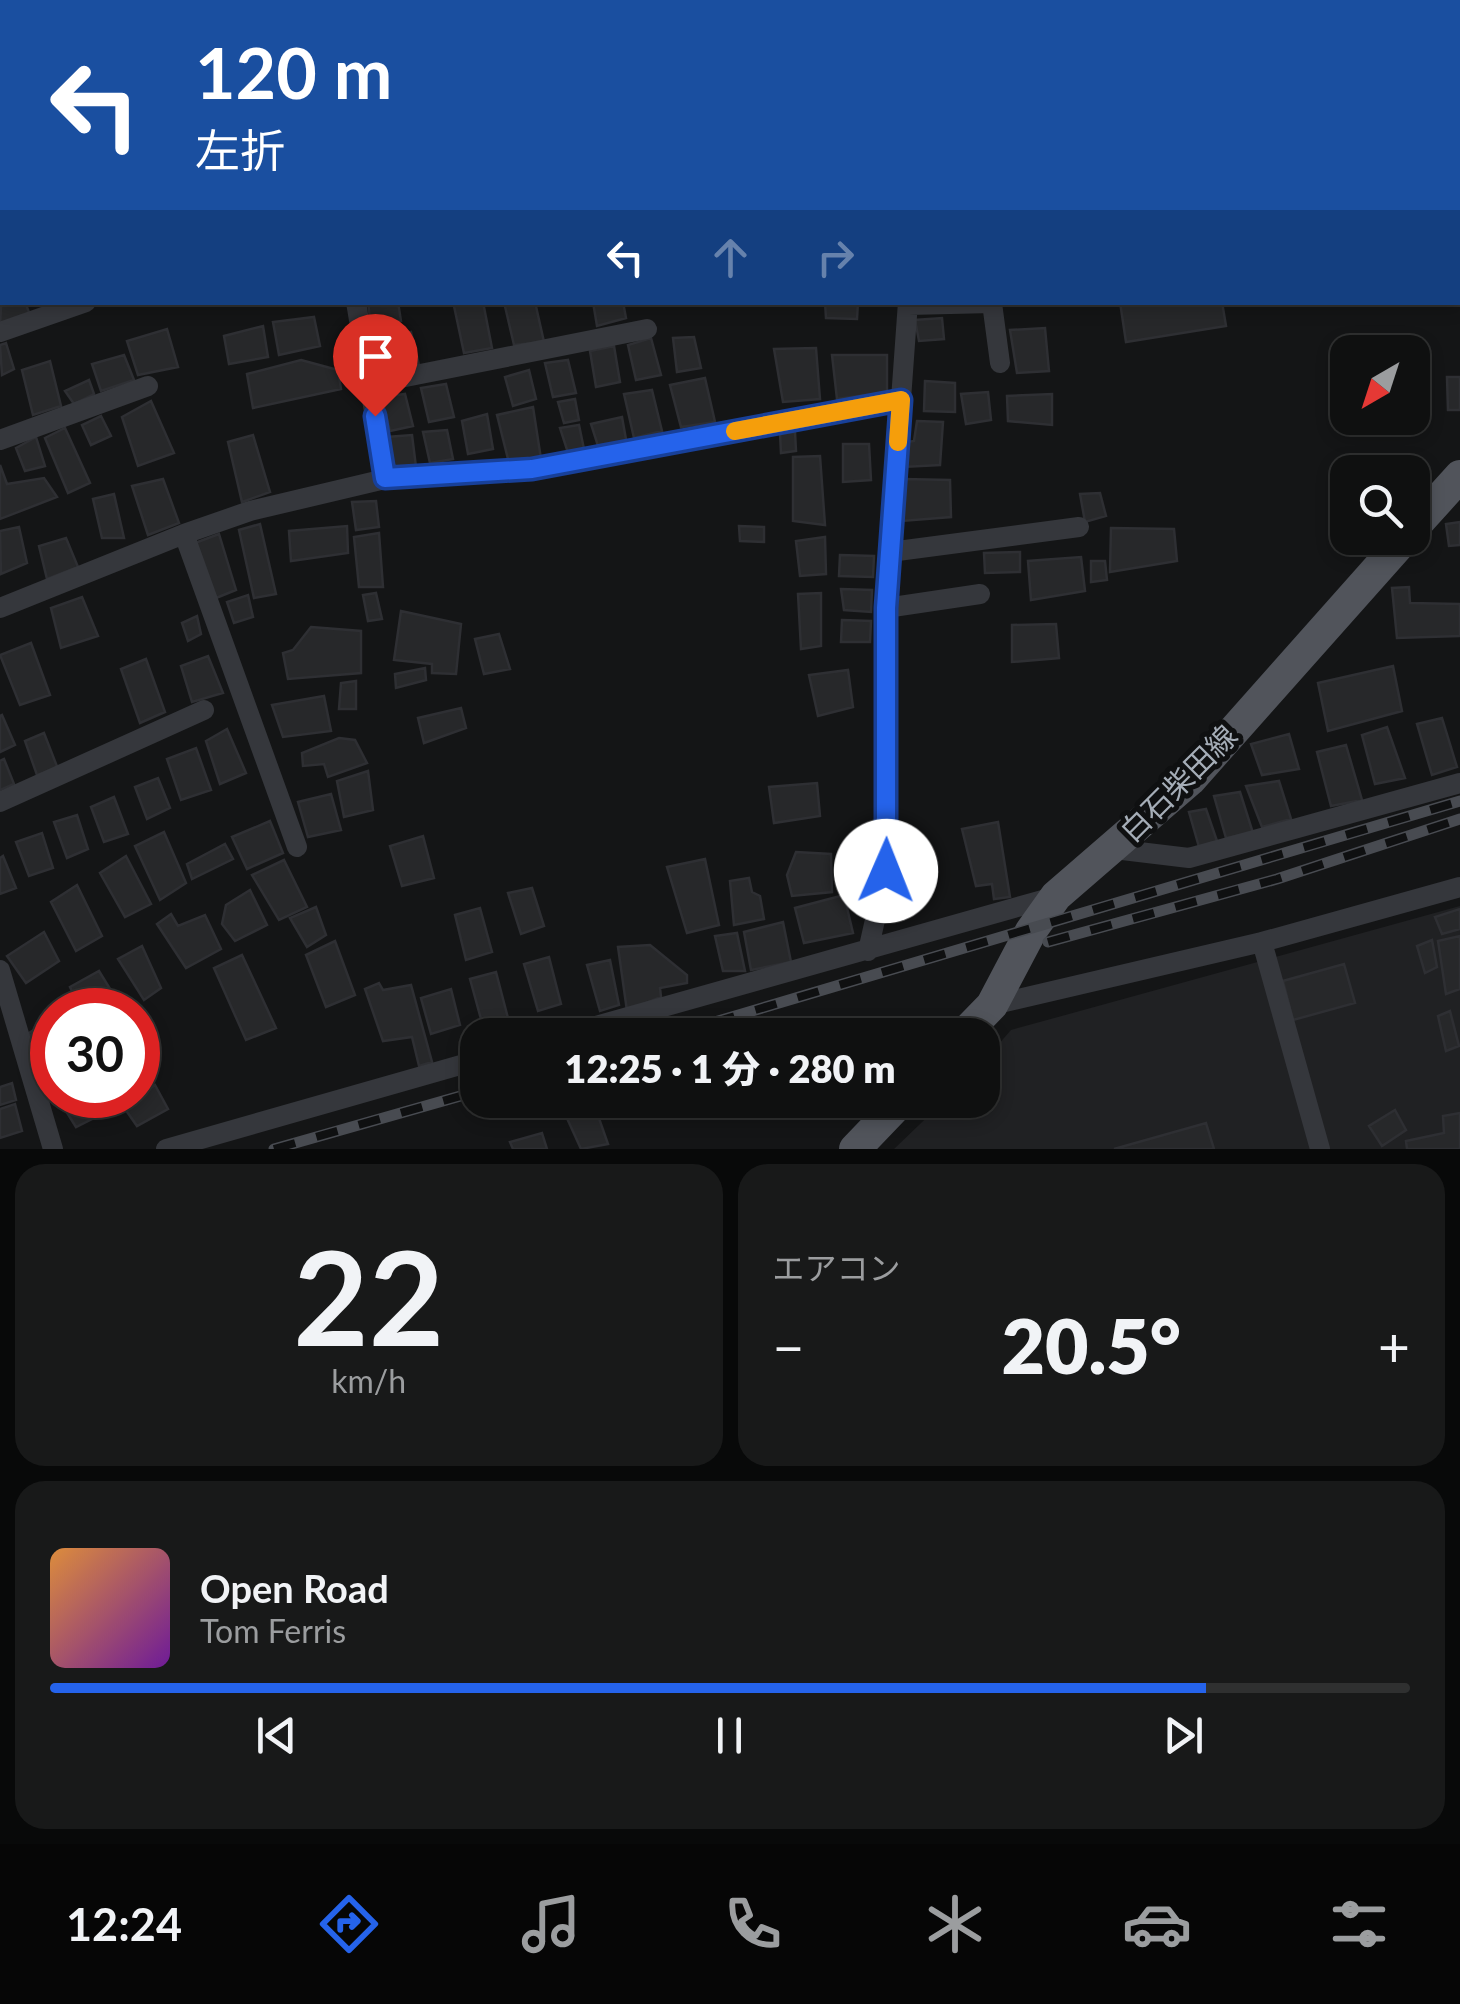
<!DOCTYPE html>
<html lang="ja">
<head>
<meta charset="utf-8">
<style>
  :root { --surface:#0f1010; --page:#181919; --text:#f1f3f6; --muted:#9b9d9f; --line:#2f3030; --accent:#2563eb }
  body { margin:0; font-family:Lato,"Noto Sans JP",sans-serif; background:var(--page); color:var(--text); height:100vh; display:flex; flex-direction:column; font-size:38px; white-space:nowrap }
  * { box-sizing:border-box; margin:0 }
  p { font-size:32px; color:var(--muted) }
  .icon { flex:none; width:55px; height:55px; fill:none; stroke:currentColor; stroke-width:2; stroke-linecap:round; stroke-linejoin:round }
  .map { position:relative; height:1149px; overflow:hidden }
  .side { display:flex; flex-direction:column; gap:15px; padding:15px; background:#080909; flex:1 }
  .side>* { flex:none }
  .hud { position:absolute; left:0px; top:0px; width:1460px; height:305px; box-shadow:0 5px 15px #0003,0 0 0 2px var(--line); background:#1a4fa0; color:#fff; overflow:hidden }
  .needle { width:65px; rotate:219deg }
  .controls { position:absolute; left:1330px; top:335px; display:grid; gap:20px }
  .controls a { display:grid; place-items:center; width:100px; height:100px; border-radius:20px; background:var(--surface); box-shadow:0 5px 15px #0003,0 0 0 2px var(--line); font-size:50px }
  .speed { position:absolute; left:30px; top:988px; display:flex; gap:20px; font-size:50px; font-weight:700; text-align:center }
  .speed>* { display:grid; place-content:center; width:130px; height:130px; border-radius:50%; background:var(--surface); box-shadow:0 5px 15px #0003,0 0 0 2px var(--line); line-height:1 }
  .speed .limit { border:15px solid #d22; background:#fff; color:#111 }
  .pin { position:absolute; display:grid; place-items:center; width:85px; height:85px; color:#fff; margin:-102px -42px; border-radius:50% 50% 50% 0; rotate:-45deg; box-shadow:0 0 10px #0007 }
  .pin .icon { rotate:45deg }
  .me { position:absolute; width:110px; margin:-55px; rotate:1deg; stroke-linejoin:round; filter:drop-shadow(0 0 8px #0008) }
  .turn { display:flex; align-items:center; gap:35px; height:210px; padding:0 30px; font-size:45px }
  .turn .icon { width:130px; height:130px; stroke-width:2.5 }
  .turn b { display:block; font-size:70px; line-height:85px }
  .lanes { display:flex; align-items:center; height:95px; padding:0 30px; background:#0003; justify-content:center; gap:50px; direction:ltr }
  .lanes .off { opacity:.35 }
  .big { font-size:75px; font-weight:800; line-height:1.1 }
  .side .widget { flex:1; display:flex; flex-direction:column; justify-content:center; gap:15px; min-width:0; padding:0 35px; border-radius:30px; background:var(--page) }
  .side .dial { align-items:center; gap:0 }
  .dial b { font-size:130px; line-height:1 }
  .song { display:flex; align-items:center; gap:30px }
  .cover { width:120px; height:120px; border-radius:15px; background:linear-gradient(135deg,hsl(30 70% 55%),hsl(280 70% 35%)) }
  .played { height:10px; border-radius:5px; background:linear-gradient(90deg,var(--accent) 85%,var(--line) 85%) }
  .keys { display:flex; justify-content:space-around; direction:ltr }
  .heat { display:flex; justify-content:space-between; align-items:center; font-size:55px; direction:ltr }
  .side .tiles { flex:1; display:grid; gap:15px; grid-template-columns:1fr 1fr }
  .widget:last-child { grid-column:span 2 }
  .trip { position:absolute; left:460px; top:1018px; width:540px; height:100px; border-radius:30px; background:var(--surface); box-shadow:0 5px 15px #0003,0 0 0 2px var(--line); font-weight:800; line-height:100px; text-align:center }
  .tabs { display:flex; height:160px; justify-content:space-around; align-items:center; background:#060606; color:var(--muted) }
  .tabs .icon { width:70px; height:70px }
  .tabs .selected { color:var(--accent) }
  .tabs b { font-size:45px; color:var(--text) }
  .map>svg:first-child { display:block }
</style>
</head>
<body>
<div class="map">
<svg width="1460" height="1149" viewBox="0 0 1460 1149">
  <rect width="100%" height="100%" fill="#141516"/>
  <!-- built -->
  <path fill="#202123" d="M1460 906V1149H894L945 1100H982L983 1062 1011 1030Z"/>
  <!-- green -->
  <path fill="#1a221b" d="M0 0H389L2 2V75Z"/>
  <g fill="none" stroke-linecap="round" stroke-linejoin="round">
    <!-- stream -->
    <path stroke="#2a353b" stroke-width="8" d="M522 2 529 0
      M0 109H2"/>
  </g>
  <!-- building -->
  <path fill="#27282a" stroke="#2e2f33" stroke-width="2.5" d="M1014 0H1123V2H1014Z
    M2 289V302H25L30 315 0 326Z
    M368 302H398L401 321 371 327Z
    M483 302 492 348 464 353 454 306Z
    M504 302H535L544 342 514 345Z
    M593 302H623L626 318 597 326Z
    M825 302H858L857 319 826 318Z
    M1120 302H1222L1226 326 1126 342Z
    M314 317 320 346 279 355 273 322Z
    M942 318 944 339 919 341 915 320Z
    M263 326 268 357 229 364 224 336Z
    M1045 328 1049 371 1017 373 1010 330Z
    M167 329 178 367 138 375 127 341Z
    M411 332 419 365 384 370 377 340Z
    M694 337 701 368 677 372 673 338Z
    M651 338 661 375 636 380 628 345Z
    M6 343 14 369 2 375 0 345Z
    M614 346 620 382 596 387 590 351Z
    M816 348 820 399 783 402 774 349Z
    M124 355 134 380 101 391 92 364Z
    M832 355H887V392L837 399Z
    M301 360 338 370 341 389 253 408 247 374Z
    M568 360 576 393 553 397 545 363Z
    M50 361 61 406 33 415 22 370Z
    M529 370 536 399 513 406 505 377Z
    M1447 377H1460V410H1448Z
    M705 378 715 422 681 427 670 385Z
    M89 380 94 394 74 404 65 391Z
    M925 381 955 383V412L924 411Z
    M446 384 454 417 429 422 421 388Z
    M652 390 662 431 634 438 624 394Z
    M988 392 991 420 966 424 961 394Z
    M405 394 413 426 390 431 382 397Z
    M1052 394V425L1008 421 1007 396Z
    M575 399 579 420 564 423 558 402Z
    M151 401 174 453 138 466 122 417Z
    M533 407 541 459 509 463 497 415Z
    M487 414 493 449 468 454 462 421Z
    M101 416 111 436 91 445 82 425Z
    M622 417 627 445 599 449 591 424Z
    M917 421 943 422 940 465 903 467 907 442 914 441Z
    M579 425 585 454 569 456 560 428Z
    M65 428 90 483 68 493 45 438Z
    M447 430 453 459 430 463 423 432Z
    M795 432 796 451 781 453 780 433Z
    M253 435 270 492 242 502 228 442Z
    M412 435 416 467 393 470 387 437Z
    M36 437 45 466 25 471 16 448Z
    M843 444H869L871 480 843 482Z
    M820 456 825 525 793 521V457Z
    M0 465 7 484 44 478 57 497 0 519Z
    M163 479 179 523 148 535 132 486Z
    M903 479 950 480 951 517 902 521Z
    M1100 493 1106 516 1085 522 1080 494Z
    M114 494 124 538H102L93 499Z
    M376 501 379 527 356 530 352 502Z
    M1460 522V545L1449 546 1446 524Z
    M260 524 276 594 254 598 239 530Z
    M347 526 348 553 291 561 289 531Z
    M739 526 764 527V542L740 541Z
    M19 527 27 563 1 574 0 531Z
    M1111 528 1174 529 1177 561 1110 572Z
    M379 533 383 587H359L354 537Z
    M219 534 236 590 216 598 195 543Z
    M825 537 826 574 800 576 796 541Z
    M66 538 78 567 47 579 39 546Z
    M1020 552V572L985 573 984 553Z
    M840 555 874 556 873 577 839 576Z
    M1081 557 1085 591 1031 600 1028 561Z
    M1091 561H1105L1107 580 1091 582Z
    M1409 587 1410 603 1460 604V636L1397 638 1392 588Z
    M841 589 872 590 871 612 844 610Z
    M376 593 382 619 368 621 363 595Z
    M821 593V646L801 649 798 594Z
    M248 595 253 617 234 623 227 602Z
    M82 597 98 636 61 648 51 608Z
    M401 611 461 624 456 674 432 673V664L394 660Z
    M197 616 201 634 188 641 182 623Z
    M842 620 871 621 870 642H841Z
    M1056 624 1059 658 1012 662V625Z
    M311 627 361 631V673L288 679 283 653 293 650Z
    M499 634 510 669 484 674 475 639Z
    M31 643 50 695 20 705 0 655Z
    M208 656 223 693 192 702 181 666Z
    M146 659 165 712 140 723 121 669Z
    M1393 666 1402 711 1328 731 1318 683Z
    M425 668 426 680 396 688 395 674Z
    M848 670 853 707 818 716 809 675Z
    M356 681V709H339L341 683Z
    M324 696 331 731 283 737 272 705Z
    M461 708 466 728 424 743 418 718Z
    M2 715 15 745 0 752V716Z
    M1442 718 1457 767 1432 775 1417 724Z
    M1387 727 1405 778 1375 784 1362 735Z
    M227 729 246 773 220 784 206 741Z
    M44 733 58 769 37 775 25 741Z
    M1289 734 1299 769 1262 775 1251 744Z
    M339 738 355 740 367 763 328 777 324 764 303 766 302 753Z
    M1346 745 1362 800 1331 806 1317 752Z
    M196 748 211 790 181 800 167 759Z
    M4 759 14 784 0 790V761Z
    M368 771 373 810 344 817 337 781Z
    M158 778 170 808 147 819 135 787Z
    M1279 781 1291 819 1262 827 1246 786Z
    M817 783 820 816 774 823 769 787Z
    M1240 792 1253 833 1226 838 1214 796Z
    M331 794 341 830 308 837 298 802Z
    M114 797 128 834 104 842 91 807Z
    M1206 809 1217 841 1199 847 1189 812Z
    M77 815 88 849 67 858 54 822Z
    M270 821 283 853 247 869 232 837Z
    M998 822 1010 897 994 899 992 884 976 886 962 829Z
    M164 832 186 883 160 900 135 846Z
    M42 833 53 868 29 876 16 842Z
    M423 836 434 878 402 886 390 846Z
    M225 844 233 859 192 879 187 864Z
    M796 852 831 854 832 892 792 896 787 875Z
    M3 856 16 888 0 894V858Z
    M126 856 151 904 125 917 100 873Z
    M705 859 719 925 687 933 667 867Z
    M284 860 307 907 279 920 252 875Z
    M749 878 752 892 760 896 764 919 734 925 730 881Z
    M77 885 102 936 76 951 51 902Z
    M532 888 544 926 521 934 508 893Z
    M250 890 267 925 235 941 222 924 226 905Z
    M844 895 853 933 804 943 795 908Z
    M316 907 326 935 307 947 290 918Z
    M480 908 492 952 466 960 455 915Z
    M1460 909V929L1442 934 1435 917Z
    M171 914 178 926 205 915 221 949 186 968 157 924Z
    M783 922 791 962 751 970 744 932Z
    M44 932 59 961 26 983 7 956Z
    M737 933 745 971H723L715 936Z
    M1460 936V989L1446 994 1438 941Z
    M1432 940 1437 967 1425 973 1417 946Z
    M335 941 355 995 326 1007 306 955Z
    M650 945 687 975V983L660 988 661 997 627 1011 618 947Z
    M142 946 161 988 144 1000 118 959Z
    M242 955 276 1028 246 1040 214 968Z
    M549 957 561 1004 538 1011 524 964Z
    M610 960 619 1005 600 1011 587 965Z
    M1344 964 1355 1003 1293 1020 1283 981Z
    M99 971 123 1010H81L70 987Z
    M496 972 509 1022 484 1030 470 979Z
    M379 983 383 990 411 985 432 1062 419 1066 412 1037 383 1041 365 989Z
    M451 989 460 1025 431 1034 421 998Z
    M1450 1011 1459 1046 1446 1051 1438 1016Z
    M52 1018V1054L47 1057 29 1033Z
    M12 1083 16 1100 0 1105V1087Z
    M155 1085 168 1109 137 1126 123 1106Z
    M56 1095H88L100 1115 76 1127Z
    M15 1104 22 1131 0 1138V1109Z
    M595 1107 608 1144 581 1149 566 1116Z
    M1395 1110 1406 1130 1382 1146 1369 1126Z
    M1460 1113V1149H1407L1406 1141 1444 1133 1443 1116Z
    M1206 1123 1214 1149H1114Z
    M542 1133 547 1149H513L510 1142Z"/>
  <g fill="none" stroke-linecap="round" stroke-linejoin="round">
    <!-- street -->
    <path stroke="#35373c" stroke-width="20" d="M884 0 886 2
      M1213 0V2
      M1344 0 1345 2
      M1428 0 1429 2
      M397 2 405 0
      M0 87H2
      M356 302 385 479
      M908 305 992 303 1000 363
      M0 332 86 302
      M370 384 647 329
      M0 440 148 386
      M890 552 1079 527
      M0 608 184 534
      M886 608 980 594
      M0 802 204 710
      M297 847 184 534 250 511 385 479 532 469 901 400
      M1114 849 1189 858 1460 783
      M1262 942 1320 1149
      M868 951 886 871V608L908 302
      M0 970 53 1149
      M992 1005 1262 942 1460 887
      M564 1035 1053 897
      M166 1149 478 1060"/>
    <!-- secondary -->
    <path stroke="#43464c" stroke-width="30" d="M1458 4H1460
      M0 133 2 132"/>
    <!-- primary -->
    <path stroke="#51545b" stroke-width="32" d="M1412 529 1460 476
      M963 1035 992 1005 1031 931 1056 896 1190 780 1405 538
      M855 1149 902 1100"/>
    <defs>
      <path id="rail" d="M1048 942 1277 879 1460 819
        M671 1035 1460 801
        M274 1149 478 1091"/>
    </defs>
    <!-- rail casing -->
    <use href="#rail" stroke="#484b51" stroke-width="11"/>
    <!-- rail -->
    <use href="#rail" stroke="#0f1011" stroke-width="8" stroke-dasharray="22" stroke-linecap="butt"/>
  </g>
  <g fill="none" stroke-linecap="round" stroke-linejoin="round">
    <defs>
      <path id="route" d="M375 416 385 478 532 469 901 400 886 608V871"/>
    </defs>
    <!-- route casing -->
    <use href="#route" stroke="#184099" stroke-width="25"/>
    <!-- route -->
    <use href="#route" stroke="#2563eb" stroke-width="18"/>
    <!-- slow -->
    <path stroke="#f59e0b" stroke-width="18" d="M735 431 901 400 898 442"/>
  </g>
  <g text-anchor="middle" stroke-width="10" stroke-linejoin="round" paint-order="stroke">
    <!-- street labels -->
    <g font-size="30" fill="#a5adb7" stroke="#0f1011">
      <text transform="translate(1179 784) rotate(-45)" y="10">白石柴田線</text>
    </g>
  </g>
</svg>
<div class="controls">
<a><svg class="needle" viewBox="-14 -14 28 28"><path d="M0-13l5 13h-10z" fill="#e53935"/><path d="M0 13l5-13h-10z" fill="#9b9d9f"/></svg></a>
<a><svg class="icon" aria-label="search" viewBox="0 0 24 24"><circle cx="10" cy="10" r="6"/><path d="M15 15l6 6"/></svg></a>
</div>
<div class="speed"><div class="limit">30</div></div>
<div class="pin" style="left:375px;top:416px;background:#d93025"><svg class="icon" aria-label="arrive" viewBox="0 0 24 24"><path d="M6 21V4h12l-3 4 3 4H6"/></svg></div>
<svg class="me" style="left:886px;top:871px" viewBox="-20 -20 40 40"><circle r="19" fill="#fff"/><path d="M0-13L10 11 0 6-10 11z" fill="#2563eb"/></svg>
<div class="trip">12:25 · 1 分 · 280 m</div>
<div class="hud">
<div class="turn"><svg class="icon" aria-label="left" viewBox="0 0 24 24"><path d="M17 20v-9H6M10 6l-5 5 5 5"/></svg><div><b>120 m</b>左折</div></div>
<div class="lanes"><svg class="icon" aria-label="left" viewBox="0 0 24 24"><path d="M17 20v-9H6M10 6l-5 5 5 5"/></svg><svg class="icon off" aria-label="ahead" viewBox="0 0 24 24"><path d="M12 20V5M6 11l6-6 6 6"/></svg><svg class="icon off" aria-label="right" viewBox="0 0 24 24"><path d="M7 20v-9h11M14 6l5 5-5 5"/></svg></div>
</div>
</div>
<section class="side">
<div class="tiles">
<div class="widget dial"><b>22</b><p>km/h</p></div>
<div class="widget"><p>エアコン</p>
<div class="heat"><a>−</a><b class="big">20.5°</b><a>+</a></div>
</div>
<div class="widget">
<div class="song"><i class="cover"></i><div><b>Open Road</b><p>Tom Ferris</p></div></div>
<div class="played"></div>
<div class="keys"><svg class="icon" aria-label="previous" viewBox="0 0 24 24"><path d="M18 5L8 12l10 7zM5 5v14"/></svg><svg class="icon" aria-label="pause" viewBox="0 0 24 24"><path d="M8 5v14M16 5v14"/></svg><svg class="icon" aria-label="next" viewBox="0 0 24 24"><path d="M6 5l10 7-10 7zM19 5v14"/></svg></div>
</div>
</div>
</section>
<nav class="tabs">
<b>12:24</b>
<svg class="icon selected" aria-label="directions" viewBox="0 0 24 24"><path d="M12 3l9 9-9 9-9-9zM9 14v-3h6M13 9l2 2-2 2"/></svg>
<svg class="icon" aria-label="music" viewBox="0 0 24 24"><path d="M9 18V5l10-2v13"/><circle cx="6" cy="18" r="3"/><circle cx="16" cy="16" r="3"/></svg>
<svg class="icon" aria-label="phone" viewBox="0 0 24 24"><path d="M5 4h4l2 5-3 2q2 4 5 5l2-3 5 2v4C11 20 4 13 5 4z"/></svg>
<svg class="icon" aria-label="climate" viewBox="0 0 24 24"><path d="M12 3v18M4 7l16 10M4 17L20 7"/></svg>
<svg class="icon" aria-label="car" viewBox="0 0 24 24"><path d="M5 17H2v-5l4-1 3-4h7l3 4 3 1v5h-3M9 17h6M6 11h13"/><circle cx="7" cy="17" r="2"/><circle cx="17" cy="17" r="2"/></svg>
<svg class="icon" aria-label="filters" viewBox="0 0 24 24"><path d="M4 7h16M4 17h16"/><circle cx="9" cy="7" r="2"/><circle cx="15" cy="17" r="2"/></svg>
</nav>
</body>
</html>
